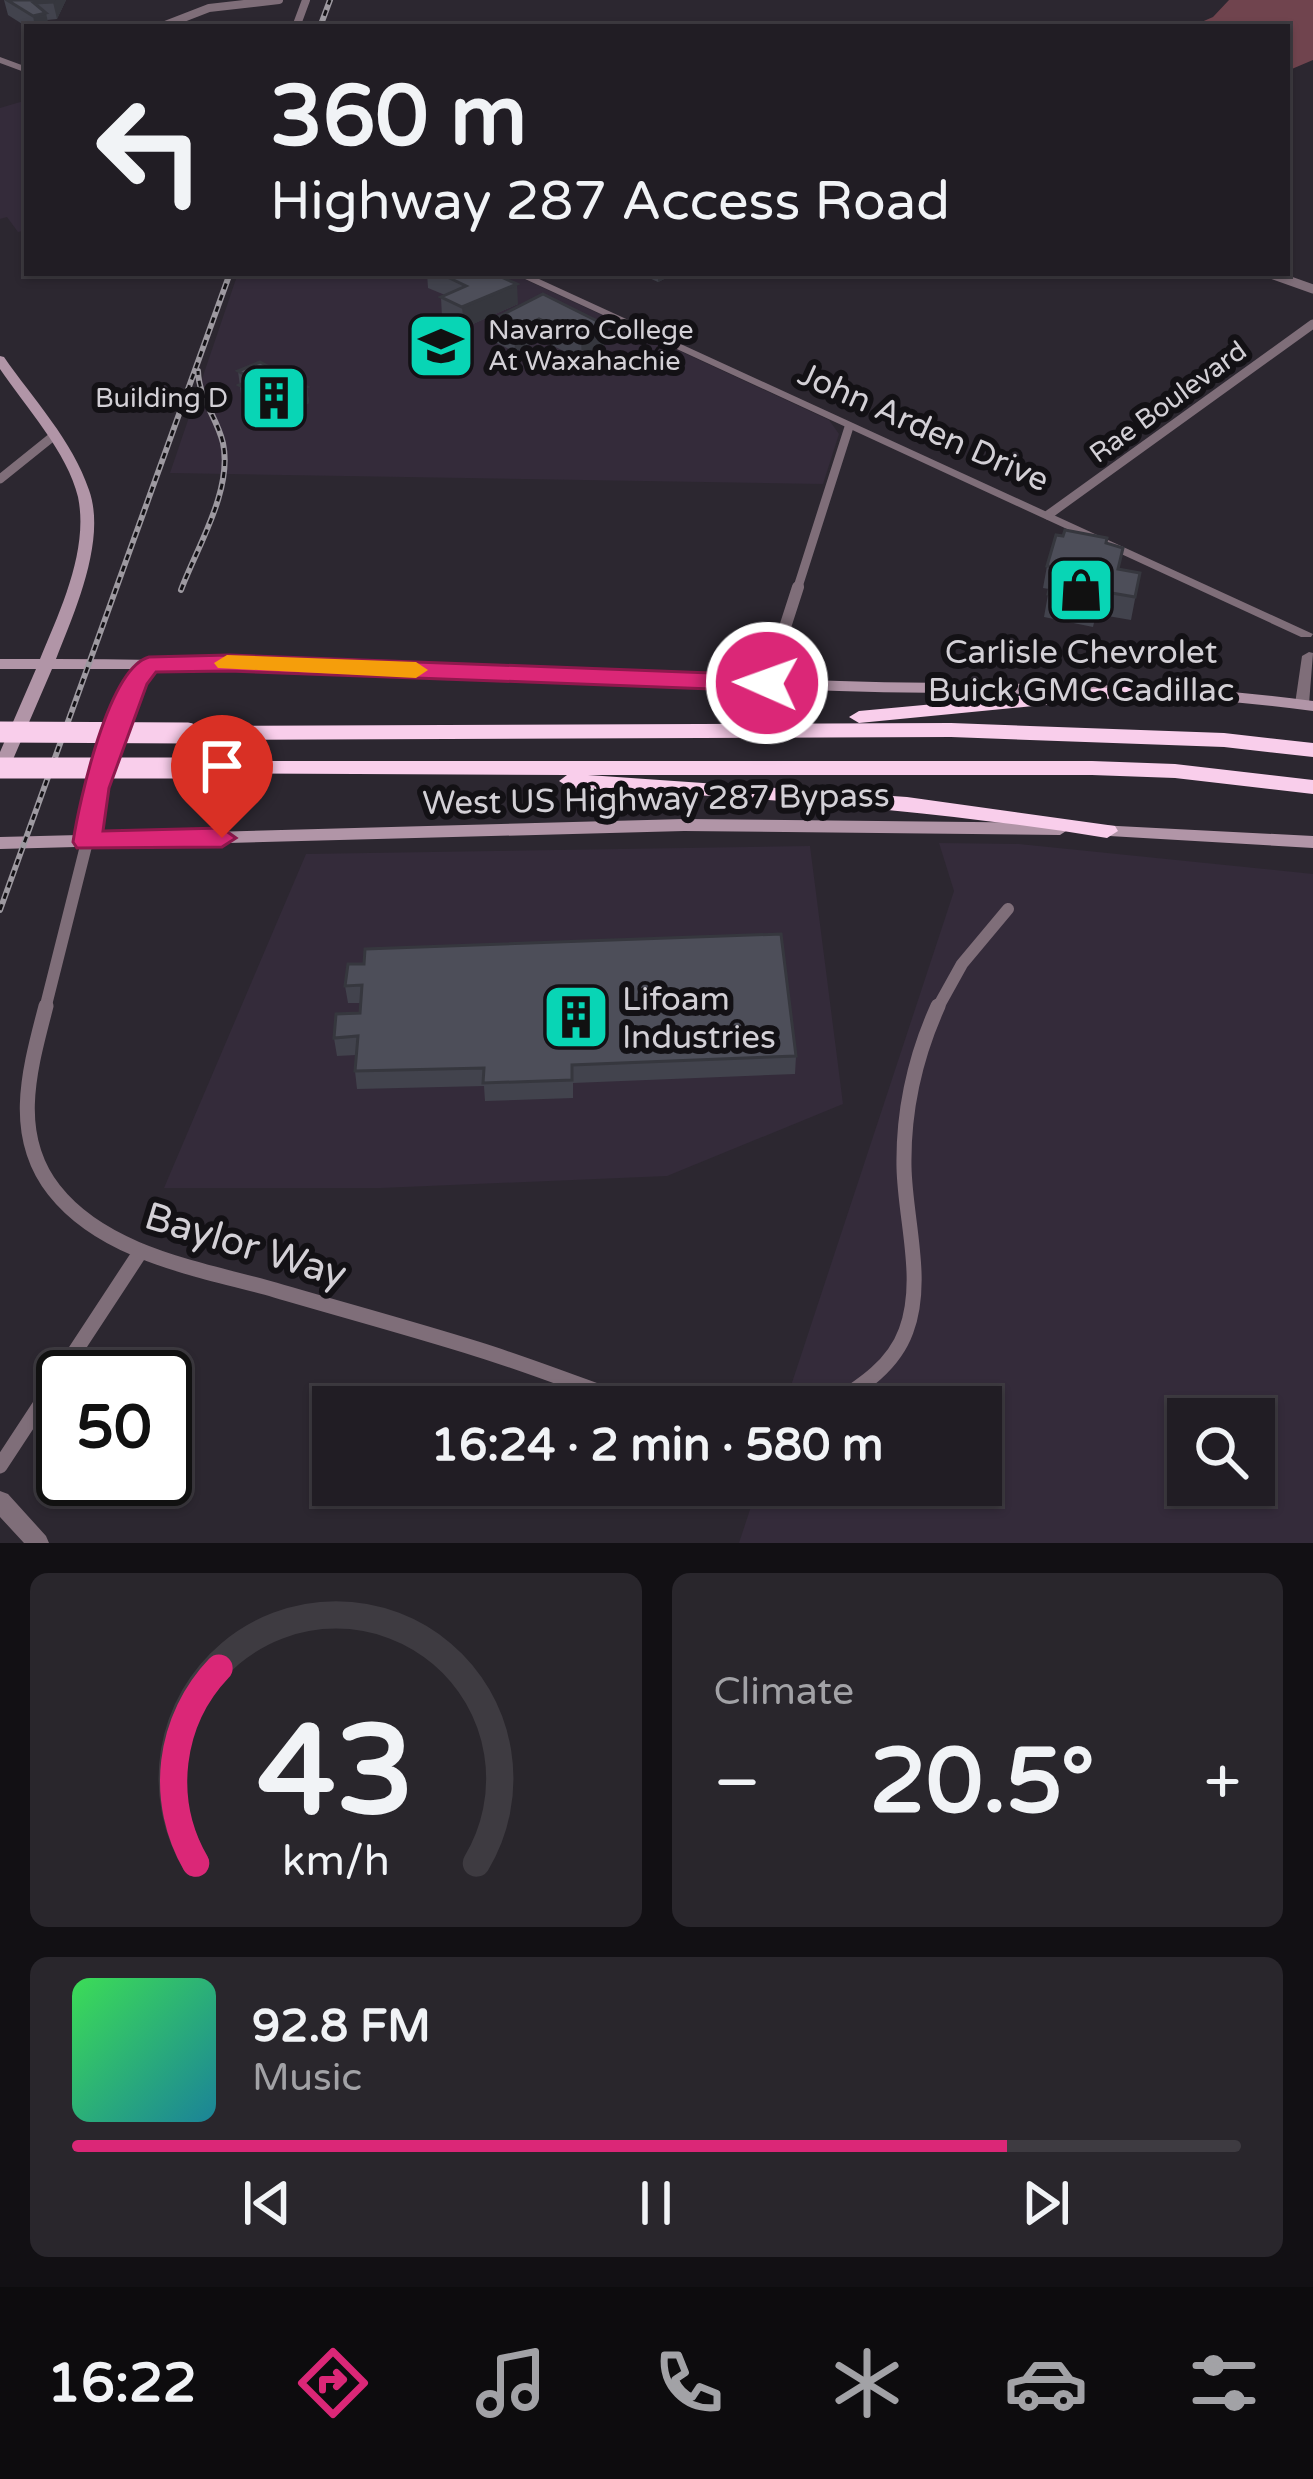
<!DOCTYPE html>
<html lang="en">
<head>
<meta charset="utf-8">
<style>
  :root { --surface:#211d24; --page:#29262c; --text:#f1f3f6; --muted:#a2a2a6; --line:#3e3b41; --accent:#db2777 }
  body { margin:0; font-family:"Varela Round",sans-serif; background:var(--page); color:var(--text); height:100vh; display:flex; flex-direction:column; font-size:45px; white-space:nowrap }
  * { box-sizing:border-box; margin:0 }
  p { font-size:39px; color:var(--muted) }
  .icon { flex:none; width:66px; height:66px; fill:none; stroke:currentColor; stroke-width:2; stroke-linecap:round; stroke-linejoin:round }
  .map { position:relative; height:1543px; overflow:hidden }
  .sheet { display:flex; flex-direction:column; gap:30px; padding:30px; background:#121014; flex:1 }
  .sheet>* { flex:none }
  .guide { position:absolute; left:24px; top:24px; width:1266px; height:252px; border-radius:0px; box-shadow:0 3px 9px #0004,0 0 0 3px var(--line); background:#211d24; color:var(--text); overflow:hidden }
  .tools { position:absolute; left:1167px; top:1398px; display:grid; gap:24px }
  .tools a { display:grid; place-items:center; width:108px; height:108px; border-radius:0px; background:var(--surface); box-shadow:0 3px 9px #0004,0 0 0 3px var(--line); font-size:60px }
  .speed { position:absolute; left:36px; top:1350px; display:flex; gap:24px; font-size:60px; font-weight:700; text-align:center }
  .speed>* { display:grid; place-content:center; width:156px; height:156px; border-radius:50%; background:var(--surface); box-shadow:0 3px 9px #0004,0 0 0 3px var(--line); line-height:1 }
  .speed .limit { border:6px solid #111; border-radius:18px; background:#fff; color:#111 }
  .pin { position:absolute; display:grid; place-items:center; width:102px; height:102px; color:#fff; margin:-123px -51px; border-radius:50% 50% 50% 0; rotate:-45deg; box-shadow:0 0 12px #0007 }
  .pin .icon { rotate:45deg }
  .me { position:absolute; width:132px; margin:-66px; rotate:272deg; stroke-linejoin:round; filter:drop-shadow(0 0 9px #0008) }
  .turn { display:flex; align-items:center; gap:42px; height:252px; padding:0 48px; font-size:54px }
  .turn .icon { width:156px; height:156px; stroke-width:2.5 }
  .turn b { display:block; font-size:84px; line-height:102px }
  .big { font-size:90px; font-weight:700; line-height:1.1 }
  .sheet .card { flex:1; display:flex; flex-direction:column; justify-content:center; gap:18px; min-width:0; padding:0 42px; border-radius:18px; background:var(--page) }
  .sheet .dial { align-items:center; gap:0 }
  .dial svg { height:312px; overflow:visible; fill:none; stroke:var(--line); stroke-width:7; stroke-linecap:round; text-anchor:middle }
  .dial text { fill:var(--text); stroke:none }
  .song { display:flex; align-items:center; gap:36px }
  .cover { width:144px; height:144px; border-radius:18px; background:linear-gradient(135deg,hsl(130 70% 55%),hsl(190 70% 35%)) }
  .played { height:12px; border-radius:6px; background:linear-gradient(90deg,var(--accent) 80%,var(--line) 80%) }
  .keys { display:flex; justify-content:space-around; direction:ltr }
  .heat { display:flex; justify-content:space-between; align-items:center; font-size:66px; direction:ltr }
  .sheet .tiles { flex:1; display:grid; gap:30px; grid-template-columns:1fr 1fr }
  .card:last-child { grid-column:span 2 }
  .trip { position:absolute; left:312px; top:1386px; width:690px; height:120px; border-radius:0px; background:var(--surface); box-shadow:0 3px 9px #0004,0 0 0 3px var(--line); font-weight:700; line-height:120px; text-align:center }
  .tabs { display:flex; height:192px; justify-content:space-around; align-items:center; background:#0d0c0e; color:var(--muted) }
  .tabs .icon { width:84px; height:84px }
  .tabs .active { color:var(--accent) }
  .tabs b { font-size:54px; color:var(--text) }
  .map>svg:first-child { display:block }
</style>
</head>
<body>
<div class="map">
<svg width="1313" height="1543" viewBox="0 0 1313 1543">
  <rect width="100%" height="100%" fill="#2c2730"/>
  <!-- built -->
  <path fill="#342b3a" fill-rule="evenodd" d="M27 100V230L18 232 7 217 0 219V108Z
    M238 273H511L829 420 839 434 823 484 170 473Z
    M939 843 1019 844 1313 874V1543H739L758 1485H981V1407H784L954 891ZM1188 1419H1254V1485H1188Z
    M810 846 843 1104 667 1176 381 1188H164L306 854Z"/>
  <!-- green -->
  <path fill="#70444e" d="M1229 0H1313V60L1287 71V27H1190L1213 17Z"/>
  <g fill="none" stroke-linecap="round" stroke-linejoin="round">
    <!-- minor-far3 -->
    <path stroke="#7f6e79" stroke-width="8" d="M160 27 209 8 279 0
      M296 27 306 0"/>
    <!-- minor-far2 -->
    <path stroke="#7f6e79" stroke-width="9" d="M1268 273 1313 289
      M0 479 51 438
      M1048 515 1313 324
      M797 590 849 427"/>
    <!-- minor-far1 -->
    <path stroke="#7f6e79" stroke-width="12" d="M767 683 798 587
      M45 1009 87 842
      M937 1009 962 964 1008 909"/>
    <!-- minor -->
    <path stroke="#7f6e79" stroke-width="15" d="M46 1006C30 1068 10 1134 54 1190 105 1255 201 1269 275 1290 343 1310 410 1328 477 1349 532 1366 587 1388 641 1407
      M829 1407C860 1387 893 1367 906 1331 925 1280 905 1220 904 1167 903 1111 915 1057 938 1006
      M0 1466 141 1251"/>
    <!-- tertiary -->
    <path fill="#7f6e79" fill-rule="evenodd" d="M0 57 27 67V73L0 63Z
      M512 273H526L1313 634 1311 637H1301Z
      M1309 652 1313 653 1309 704 1302 709 1295 704 1302 656Z
      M0 1491 8 1494 46 1536 49 1543H24L0 1517Z"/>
    <!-- secondary -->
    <path fill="#b195a7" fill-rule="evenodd" d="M0 356 4 357C33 399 73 441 89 490 107 540 74 613 56 659 317 660 578 673 840 681 998 686 1155 679 1313 701V711C1155 689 997 696 839 691 610 684 382 673 153 670L142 683 103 788 97 835 684 819 1060 823 1069 829 1060 835 684 831 0 849V837L79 835 87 788 127 682 137 669H52L8 771 0 776V752L36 669H0V659H40C60 611 89 550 78 497 68 453 25 406 0 369Z
      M1098 825 1313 836V848L1092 835 1089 831Z"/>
    <!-- motorway -->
    <path fill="#f9ceeb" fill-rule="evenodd" d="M1169 682 1179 688 1176 692 859 723 849 717 859 711Z
      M951 723 1224 733 1313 743V757L1224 747 951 737 188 740 178 733 188 726Z
      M176 761H1092L1175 764 1313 780V794L1175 778 1092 775H588L907 797 1115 826 1118 831 1107 838C929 809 750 797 570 788L559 781 567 775 169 773 166 768Z"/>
    <defs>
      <path id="rail" d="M320 27 330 0
        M181 590C197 547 233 490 223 443 217 417 199 399 198 371
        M0 910 230 273"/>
    </defs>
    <!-- rail casing -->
    <use href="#rail" stroke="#9d99a0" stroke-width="6"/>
    <!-- rail -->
    <use href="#rail" stroke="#131115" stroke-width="3" stroke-dasharray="6" stroke-linecap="butt"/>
    <!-- motorway-bridge -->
    <path stroke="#f9ceeb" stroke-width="21" d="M0 732 188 733
      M0 768H176"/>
  </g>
  <!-- wall -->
  <path fill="#42434d" d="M4 0H66L57 19 47 20 49 27H27L8 15Z
    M427 273H492L518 304 464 328 442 318 441 297 445 295 428 288Z
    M638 273H677L658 282Z
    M543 294 601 323 604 348 582 360 539 339 515 352 493 341 492 320Z
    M238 371 307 387 309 403 288 413 270 404 258 410 242 401Z
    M1106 543 1119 570 1140 573 1131 620 1096 614 1093 627 1044 617 1049 589 1043 588 1047 566Z
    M348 964 796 1056 795 1074 573 1083V1098L485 1101 484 1086 357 1089 355 1071 356 1055 337 1056 334 1038 360 1013 361 1003H348L345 986Z"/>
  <!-- shaded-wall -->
  <path fill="#36373e" d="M54 0H66L57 19 53 2Z
    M46 13 49 27H35L33 16Z
    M658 273H677L658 282Z
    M517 284 518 304 464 328 462 307Z
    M539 319V339L515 352 514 331Z
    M601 323V328L603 327 604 348 582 360 581 339Z
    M307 387 309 403 288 413 285 397Z
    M268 388 270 404 258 410 256 394Z"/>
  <!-- building -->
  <path fill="#4d4e59" stroke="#36373e" stroke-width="3" d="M7 0H54L53 2 34 3 46 13 33 16Z
    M439 273H492L517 284 462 307 441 297 466 286Z
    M543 294 601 323 598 325 603 327 581 339 539 319 514 331 492 320Z
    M260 362 307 387 285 397 268 388 256 394 239 385 252 379 238 371Z
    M1065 530 1107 538 1106 543 1123 548 1118 569 1140 573 1135 597 1100 591 1097 604 1048 594 1055 567 1047 566 1056 535 1063 536Z
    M781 934 796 1056 572 1065V1080L483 1083 484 1068 355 1071 358 1036 334 1038 336 1014 360 1013 362 985 345 986 348 964H364L365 949Z"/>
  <!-- route -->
  <path fill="#db2777" stroke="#8e194d" stroke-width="3" d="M229 655 767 675 780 683 767 691 229 671 156 672 147 684 109 788 103 831 222 828 236 838 222 847 77 848 73 842C79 803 108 668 149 657Z"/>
  <!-- slow -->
  <path fill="#f59e0b" d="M227 655 416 662 428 670 416 678 218 668 214 663Z"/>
  <!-- icons -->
  <defs>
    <symbol id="university-square" viewBox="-11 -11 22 22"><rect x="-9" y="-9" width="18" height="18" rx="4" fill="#08d5b5" stroke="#131115"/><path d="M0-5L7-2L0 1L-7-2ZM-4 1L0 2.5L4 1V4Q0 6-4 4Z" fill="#111"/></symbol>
    <symbol id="building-square" viewBox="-11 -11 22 22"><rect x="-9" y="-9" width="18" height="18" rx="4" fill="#08d5b5" stroke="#131115"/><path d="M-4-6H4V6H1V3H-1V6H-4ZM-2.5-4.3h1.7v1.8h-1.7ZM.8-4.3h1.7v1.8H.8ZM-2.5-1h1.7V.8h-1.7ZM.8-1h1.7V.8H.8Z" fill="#111"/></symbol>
    <symbol id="shop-square" viewBox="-11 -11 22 22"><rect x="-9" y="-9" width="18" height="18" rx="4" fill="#08d5b5" stroke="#131115"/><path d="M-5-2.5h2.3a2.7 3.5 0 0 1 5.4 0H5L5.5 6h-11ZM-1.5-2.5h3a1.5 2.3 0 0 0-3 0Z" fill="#111"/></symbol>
  </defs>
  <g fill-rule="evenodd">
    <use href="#university-square" x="403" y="308" width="76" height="76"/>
    <use href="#building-square" x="236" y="360" width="76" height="76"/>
    <use href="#shop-square" x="1043" y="552" width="76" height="76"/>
    <use href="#building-square" x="538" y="979" width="76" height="76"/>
  </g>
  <g text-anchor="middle" stroke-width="12" stroke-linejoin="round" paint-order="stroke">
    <!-- far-poi labels -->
    <g font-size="27" fill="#d3d0d6" stroke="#131115" text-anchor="start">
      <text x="488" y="339">Navarro College<tspan x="488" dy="31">At Waxahachie</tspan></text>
      <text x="228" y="407" text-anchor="end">Building D</text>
    </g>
    <!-- far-street labels -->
    <g font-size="27" fill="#d3d0d6" stroke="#131115">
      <text transform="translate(1168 402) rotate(-36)" y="9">Rae Boulevard</text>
    </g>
    <!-- street labels -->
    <g font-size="33" fill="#d3d0d6" stroke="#131115">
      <text transform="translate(924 426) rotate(24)" y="12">John Arden Drive</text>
      <text transform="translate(656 798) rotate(-1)" y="12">West US Highway 287 Bypass</text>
    </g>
    <!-- poi labels -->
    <g font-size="33" fill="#d3d0d6" stroke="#131115">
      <text x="1081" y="663">Carlisle Chevrolet<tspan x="1081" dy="38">Buick GMC Cadillac</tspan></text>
      <text x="622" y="1010" text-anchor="start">Lifoam<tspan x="622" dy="38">Industries</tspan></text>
    </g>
    <!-- near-street labels -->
    <g font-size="39" fill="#d3d0d6" stroke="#131115">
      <text transform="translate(246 1244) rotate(17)" y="14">Baylor Way</text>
    </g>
  </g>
</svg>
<div class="tools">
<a><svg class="icon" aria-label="search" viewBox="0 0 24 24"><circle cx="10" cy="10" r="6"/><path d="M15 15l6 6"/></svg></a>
</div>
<div class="speed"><div class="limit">50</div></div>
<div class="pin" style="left:222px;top:838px;background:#d93025"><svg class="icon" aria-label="arrive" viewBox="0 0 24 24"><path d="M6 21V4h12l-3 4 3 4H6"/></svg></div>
<svg class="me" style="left:767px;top:683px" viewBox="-20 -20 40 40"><circle r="17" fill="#db2777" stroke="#fff" stroke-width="3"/><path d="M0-11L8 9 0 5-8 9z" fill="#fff"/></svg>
<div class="trip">16:24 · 2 min · 580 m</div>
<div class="guide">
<div class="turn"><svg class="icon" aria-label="left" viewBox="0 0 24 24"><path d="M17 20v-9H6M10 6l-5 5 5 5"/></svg><div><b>360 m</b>Highway 287 Access Road</div></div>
</div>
</div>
<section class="sheet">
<div class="tiles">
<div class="card dial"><svg viewBox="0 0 100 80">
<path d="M14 69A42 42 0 1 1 86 69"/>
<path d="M14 69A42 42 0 0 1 20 19" stroke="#db2777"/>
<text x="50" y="56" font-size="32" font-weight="700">43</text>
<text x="50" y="72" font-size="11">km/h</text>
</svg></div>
<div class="card"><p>Climate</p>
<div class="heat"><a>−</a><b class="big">20.5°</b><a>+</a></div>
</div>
<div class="card">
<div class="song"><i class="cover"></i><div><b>92.8 FM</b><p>Music</p></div></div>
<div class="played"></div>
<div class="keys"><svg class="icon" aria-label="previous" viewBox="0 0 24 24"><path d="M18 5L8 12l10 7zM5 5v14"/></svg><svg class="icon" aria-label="pause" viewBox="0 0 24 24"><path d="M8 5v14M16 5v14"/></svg><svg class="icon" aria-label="next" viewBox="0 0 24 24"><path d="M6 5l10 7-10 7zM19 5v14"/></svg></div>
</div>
</div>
</section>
<nav class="tabs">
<b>16:22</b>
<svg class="icon active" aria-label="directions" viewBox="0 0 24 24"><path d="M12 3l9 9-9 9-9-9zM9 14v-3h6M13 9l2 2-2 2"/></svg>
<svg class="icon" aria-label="music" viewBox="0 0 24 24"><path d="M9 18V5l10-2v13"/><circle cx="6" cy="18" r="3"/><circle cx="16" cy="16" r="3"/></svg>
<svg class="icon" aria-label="phone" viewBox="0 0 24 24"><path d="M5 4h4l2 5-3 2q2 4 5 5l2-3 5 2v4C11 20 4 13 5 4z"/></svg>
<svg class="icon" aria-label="climate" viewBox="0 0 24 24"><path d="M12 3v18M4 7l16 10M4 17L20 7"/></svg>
<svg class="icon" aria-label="car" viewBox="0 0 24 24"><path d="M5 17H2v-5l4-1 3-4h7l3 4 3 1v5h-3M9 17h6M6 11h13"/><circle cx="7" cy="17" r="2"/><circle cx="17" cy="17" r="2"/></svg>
<svg class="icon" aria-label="filters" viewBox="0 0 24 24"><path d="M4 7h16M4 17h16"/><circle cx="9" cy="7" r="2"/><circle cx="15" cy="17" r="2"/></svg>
</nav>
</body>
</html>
